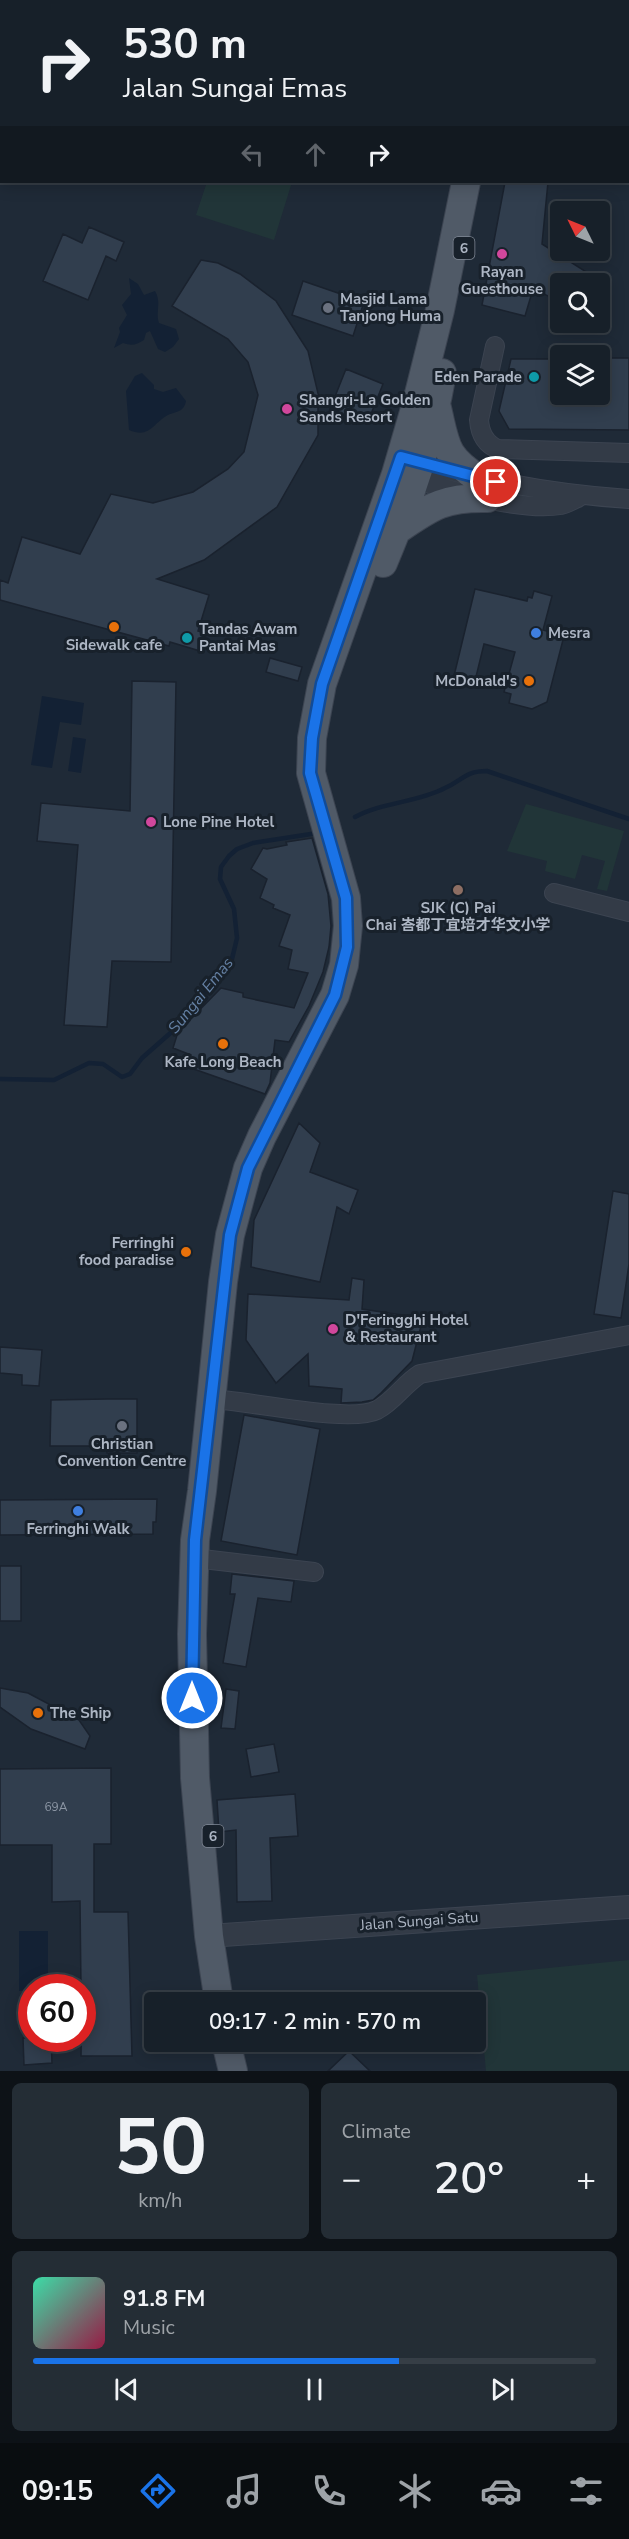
<!DOCTYPE html>
<html lang="en">
<head>
<meta charset="utf-8">
<style>
  :root { --surface:#172029; --page:#242d35; --text:#f1f3f6; --muted:#9ea3a8; --line:#363e46; --accent:#1a73e8 }
  body { margin:0; font-family:"Nunito Sans","Noto Sans SC",sans-serif; background:var(--page); color:var(--text); height:100vh; display:flex; flex-direction:column; font-size:22px; white-space:nowrap }
  * { box-sizing:border-box; margin:0 }
  p { font-size:20px; color:var(--muted) }
  .icon { flex:none; width:33px; height:33px; fill:none; stroke:currentColor; stroke-width:2; stroke-linecap:round; stroke-linejoin:round }
  .map { position:relative; height:2071px; overflow:hidden }
  .panel { display:flex; flex-direction:column; gap:12px; padding:12px; background:#0d1217; flex:1 }
  .panel>* { flex:none }
  .top-card { position:absolute; left:0px; top:0px; width:630px; height:183px; box-shadow:0 3px 15px #0003,0 0 0 2px var(--line); background:#172029; color:var(--text); overflow:hidden }
  .needle { width:39px; rotate:313deg }
  .buttons { position:absolute; left:550px; top:201px; display:grid; gap:12px }
  .buttons a { display:grid; place-items:center; width:60px; height:60px; border-radius:6px; background:var(--surface); box-shadow:0 3px 15px #0003,0 0 0 2px var(--line); font-size:30px }
  .speed { position:absolute; left:18px; top:1974px; display:flex; gap:12px; font-size:30px; font-weight:700; text-align:center }
  .speed>* { display:grid; place-content:center; width:78px; height:78px; border-radius:50%; background:var(--surface); box-shadow:0 3px 15px #0003,0 0 0 2px var(--line); line-height:1 }
  .speed .limit { border:9px solid #d22; background:#fff; color:#111 }
  .pin { position:absolute; display:grid; place-items:center; width:51px; height:51px; color:#fff; margin:-26px; border:3px solid #fff; border-radius:50%; box-shadow:0 2px 6px #0007 }
  .me { position:absolute; width:66px; margin:-33px; rotate:0deg; stroke-linejoin:round; filter:drop-shadow(0 0 4px #0008) }
  .turn { display:flex; align-items:center; gap:21px; height:126px; padding:0 24px; font-size:27px }
  .turn .icon { width:78px; height:78px; stroke-width:2.5 }
  .turn b { display:block; font-size:42px; line-height:51px }
  .lanes { display:flex; align-items:center; height:57px; padding:0 24px; background:#0003; justify-content:center; gap:30px; direction:ltr }
  .lanes .off { opacity:.35 }
  .big { font-size:45px; font-weight:600; line-height:1.1 }
  .panel .card { flex:1; display:flex; flex-direction:column; justify-content:center; gap:9px; min-width:0; padding:0 21px; border-radius:9px; background:var(--page) }
  .panel .dial { align-items:center; gap:0 }
  .dial b { font-size:78px; line-height:1 }
  .song { display:flex; align-items:center; gap:18px }
  .cover { width:72px; height:72px; border-radius:9px; background:linear-gradient(135deg,hsl(160 70% 55%),hsl(340 70% 35%)) }
  .played { height:6px; border-radius:3px; background:linear-gradient(90deg,var(--accent) 65%,var(--line) 65%) }
  .keys { display:flex; justify-content:space-around; direction:ltr }
  .heat { display:flex; justify-content:space-between; align-items:center; font-size:33px; direction:ltr }
  .panel .tiles { flex:1; display:grid; gap:12px; grid-template-columns:1fr 1fr }
  .card:last-child { grid-column:span 2 }
  .trip { position:absolute; left:144px; top:1992px; width:342px; height:60px; border-radius:6px; background:var(--surface); box-shadow:0 3px 15px #0003,0 0 0 2px var(--line); font-weight:600; line-height:60px; text-align:center }
  .dock { display:flex; height:96px; justify-content:space-around; align-items:center; background:#090d10; color:var(--muted) }
  .dock .icon { width:42px; height:42px }
  .dock .current { color:var(--accent) }
  .dock b { font-size:27px; color:var(--text) }
  .map>svg:first-child { display:block }
</style>
</head>
<body>
<div class="map">
<svg width="629" height="2071" viewBox="0 0 629 2071">
  <rect width="100%" height="100%" fill="#1f2a37"/>
  <!-- green -->
  <path fill="#213538" d="M42 0H341L41 1Z
    M207 182H292L274 240 196 215Z
    M526 804 624 831 607 891 597 889 605 861 582 855 575 879 545 871 547 861 507 851Z
    M629 1960V2071H486L477 1975Z"/>
  <!-- water -->
  <path fill="#132134" d="M129 278 138 284 144 295 155 291C162 303 155 312 159 323L176 329 179 339 173 347 165 352 158 349 150 331 146 333 144 340C136 345 132 346 123 343L114 348 120 332 119 328 127 315 122 305 131 294Z
    M142 373 154 385V389L163 392 176 388 186 401C184 412 177 411 168 415 153 423 150 439 129 430L126 391 135 376Z
    M42 696 84 703 81 725 60 722 52 768 31 765Z
    M73 737 86 739 81 773 68 771Z
    M19 1931H48V1987L32 1988 31 1991H19Z"/>
  <g fill="none" stroke-linecap="round" stroke-linejoin="round">
    <!-- stream -->
    <path stroke="#132134" stroke-width="4.5" d="M355 817C383 802 416 803 445 788 463 780 465 771 487 771L629 819
      M0 1079 54 1080 89 1063 103 1064 122 1077 130 1074 142 1058 175 1029 232 959 237 938 234 909 220 879 221 867 229 856 237 849 253 843 311 834"/>
  </g>
  <!-- building -->
  <path fill="#313e4e" stroke="#1a222e" stroke-width="1.5" d="M505 182H548L542 244 588 273 584 284H561V302L533 289 525 316 482 305Z
    M89 227 124 242 116 261 106 256 88 300 43 281 63 234 82 243Z
    M201 260 218 263 240 274 276 301 308 351 321 406 318 405V435L277 507 204 560 157 579 209 595 198 631 205 633 200 651 170 642 169 646 0 600V580L8 583 22 537 80 554 111 494 153 503 193 492 228 469 244 452 258 395 248 362 228 339 172 306Z
    M303 281 364 302 353 336 292 315Z
    M600 358H629V430L509 429 499 411 511 359H561V394H600Z
    M346 369 383 384 367 424 330 409Z
    M475 589 527 601 528 597 532 598 534 591 552 596 543 630 564 636 547 702 532 709 509 703 511 694 504 692 515 652 484 644 474 685 453 680Z
    M270 658 302 667 298 681 266 672Z
    M132 681 176 682 171 962 112 961 107 1027 64 1025 78 845 37 841 41 803 130 811Z
    M312 838 328 894 331 926 329 947 323 972 309 1006 289 1042 275 1040 270 1083 265 1094 188 1067 191 1055 173 1048 178 1032 221 988 243 993V997L294 1008 308 973 288 969 292 950 279 946 290 915 273 908 274 905 260 898 267 879 251 869 263 848 267 849 287 845 286 842Z
    M299 1123 320 1143 310 1172 358 1190 349 1214 337 1207 320 1282 251 1267 254 1220Z
    M613 1191 629 1194V1264L621 1318 594 1314Z
    M352 1278 364 1280 362 1309 423 1318 412 1361 381 1393 373 1400 362 1402 341 1403 342 1389 309 1386 308 1354 276 1383 246 1340 248 1294 349 1300Z
    M0 1347 42 1350 39 1386 22 1385V1375L0 1373Z
    M107 1399H137V1453H107V1446H50L51 1400Z
    M244 1415 320 1429 297 1555 221 1541Z
    M157 1499 156 1522H153V1534L0 1535V1500Z
    M0 1566H21V1621H0Z
    M232 1574 294 1581 291 1602 258 1598 246 1667 223 1663 235 1594H230Z
    M0 1688 28 1693 79 1720 90 1736 85 1749 31 1729 0 1707Z
    M226 1689 239 1691 235 1729 221 1728Z
    M274 1744 279 1772 251 1777 246 1749Z
    M111 1768V1844H94V1912H128L132 2056H81L82 1988H81L80 1901 52 1902V1845H0V1769Z
    M295 1794 298 1836 270 1838 272 1901 237 1902 236 1830 219 1832 217 1800Z
    M23 2038H51L52 2063 24 2065Z
    M349 2051 370 2071H328Z"/>
  <g fill="none" stroke-linecap="round" stroke-linejoin="round">
    <defs>
      <path id="minor" d="M495 346 479 420C480 433 485 444 498 449L629 453
        M410 460C483 481 553 494 629 499
        M406 477C448 489 518 512 561 505 566 504 573 500 578 498
        M554 893 629 912
        M210 1399C247 1400 349 1424 377 1410 394 1401 404 1384 420 1374L629 1335
        M194 1558 314 1572"/>
      <path id="tertiary" d="M209 1936 629 1907"/>
      <path id="primary" d="M506 2V0
        M437 408C446 446 444 456 479 479
        M397 530C432 506 444 497 488 498
        M383 563C409 501 431 439 442 373
        M219 2002 209 1936 195 1778 192 1634 195 1540 202 1491 223 1282 230 1235 248 1168 262 1136 335 995 344 965 348 926 346 898 311 773 312 738 322 684 396 474 417 402 440 310 466 182
        M226 2042 233 2071"/>
    </defs>
    <!-- minor casing -->
    <use href="#minor" stroke="#3c4451" stroke-width="20"/>
    <!-- tertiary casing -->
    <use href="#tertiary" stroke="#3c4451" stroke-width="24"/>
    <!-- primary casing -->
    <use href="#primary" stroke="#3c4451" stroke-width="30"/>
    <!-- minor -->
    <use href="#minor" stroke="#333b47" stroke-width="18"/>
    <!-- tertiary -->
    <use href="#tertiary" stroke="#333b47" stroke-width="22"/>
    <!-- primary -->
    <use href="#primary" stroke="#505a67" stroke-width="28"/>
  </g>
  <g fill="none" stroke-linecap="round" stroke-linejoin="round">
    <defs>
      <path id="route" d="M192 1698 195 1540 230 1235 248 1168 335 995 347 947 346 898 310 773 312 738 322 684 401 457 496 482"/>
    </defs>
    <!-- route casing -->
    <use href="#route" stroke="#114b97" stroke-width="15"/>
    <!-- route -->
    <use href="#route" stroke="#1a73e8" stroke-width="10"/>
  </g>
  <!-- markers -->
  <g fill="#d1479c" stroke="#18212b" stroke-width="2">
    <circle cx="502" cy="254" r="6"/>
    <circle cx="287" cy="409" r="6"/>
    <circle cx="151" cy="822" r="6"/>
    <circle cx="333" cy="1329" r="6"/>
  </g>
  <g fill="#6b7280" stroke="#18212b" stroke-width="2">
    <circle cx="328" cy="308" r="6"/>
    <circle cx="122" cy="1426" r="6"/>
  </g>
  <g fill="#0f9aa8" stroke="#18212b" stroke-width="2">
    <circle cx="534" cy="377" r="6"/>
    <circle cx="187" cy="638" r="6"/>
  </g>
  <g fill="#e8710a" stroke="#18212b" stroke-width="2">
    <circle cx="114" cy="627" r="6"/>
    <circle cx="529" cy="681" r="6"/>
    <circle cx="223" cy="1044" r="6"/>
    <circle cx="186" cy="1252" r="6"/>
    <circle cx="38" cy="1713" r="6"/>
  </g>
  <g fill="#3f7fe0" stroke="#18212b" stroke-width="2">
    <circle cx="536" cy="633" r="6"/>
    <circle cx="78" cy="1511" r="6"/>
  </g>
  <circle fill="#8d6e63" stroke="#18212b" stroke-width="2" cx="458" cy="890" r="6"/>
  <g text-anchor="middle" stroke-width="6" stroke-linejoin="round" paint-order="stroke">
    <!-- number labels -->
    <g font-size="12" fill="#8c96a4">
      <text x="56" y="1811">69A</text>
    </g>
    <!-- shield labels -->
    <g fill="#18212b" stroke="#808996" stroke-width="1.5">
      <rect x="453.5" y="237" width="21" height="22" rx="4.5"/>
      <rect x="202.5" y="1825" width="21" height="22" rx="4.5"/>
    </g>
    <g font-size="14" font-weight="bold" fill="#adb6c4">
      <text x="464" y="253">6</text>
      <text x="213" y="1841">6</text>
    </g>
    <!-- poi labels -->
    <g font-size="15" font-weight="bold" fill="#adb6c4" stroke="#18212b" text-anchor="start">
      <text x="502" y="277" text-anchor="middle">Rayan<tspan x="502" dy="17">Guesthouse</tspan></text>
      <text x="340" y="304">Masjid Lama<tspan x="340" dy="17">Tanjong Huma</tspan></text>
      <text x="522" y="382" text-anchor="end">Eden Parade</text>
      <text x="299" y="405">Shangri-La Golden<tspan x="299" dy="17">Sands Resort</tspan></text>
      <text x="199" y="634">Tandas Awam<tspan x="199" dy="17">Pantai Mas</tspan></text>
      <text x="548" y="638">Mesra</text>
      <text x="114" y="650" text-anchor="middle">Sidewalk cafe</text>
      <text x="517" y="686" text-anchor="end">McDonald's</text>
      <text x="163" y="827">Lone Pine Hotel</text>
      <text x="458" y="913" text-anchor="middle">SJK (C) Pai<tspan x="458" dy="17">Chai 峇都丁宜培才华文小学</tspan></text>
      <text x="223" y="1067" text-anchor="middle">Kafe Long Beach</text>
      <text x="174" y="1248" text-anchor="end">Ferringhi<tspan x="174" dy="17">food paradise</tspan></text>
      <text x="345" y="1325">D'Feringghi Hotel<tspan x="345" dy="17">&amp; Restaurant</tspan></text>
      <text x="122" y="1449" text-anchor="middle">Christian<tspan x="122" dy="17">Convention Centre</tspan></text>
      <text x="78" y="1534" text-anchor="middle">Ferringhi Walk</text>
      <text x="50" y="1718">The Ship</text>
    </g>
    <!-- street labels -->
    <g font-size="15" fill="#adb6c4" stroke="#18212b">
      <text transform="translate(419 1921) rotate(-4)" y="5">Jalan Sungai Satu</text>
    </g>
    <!-- water labels -->
    <g font-size="16" font-style="italic" fill="#6581a4" stroke="#18212b">
      <text transform="translate(200 995) rotate(-51)" y="6">Sungai Emas</text>
    </g>
  </g>
</svg>
<div class="buttons">
<a><svg class="needle" viewBox="-14 -14 28 28"><path d="M0-13l5 13h-10z" fill="#e53935"/><path d="M0 13l5-13h-10z" fill="#9ea3a8"/></svg></a>
<a><svg class="icon" aria-label="search" viewBox="0 0 24 24"><circle cx="10" cy="10" r="6"/><path d="M15 15l6 6"/></svg></a>
<a><svg class="icon" aria-label="layers" viewBox="0 0 24 24"><path d="M12 4l9 5-9 5-9-5zM3 14l9 5 9-5"/></svg></a>
</div>
<div class="speed"><div class="limit">60</div></div>
<div class="pin" style="left:496px;top:482px;background:#d93025"><svg class="icon" aria-label="arrive" viewBox="0 0 24 24"><path d="M6 21V4h12l-3 4 3 4H6"/></svg></div>
<svg class="me" style="left:192px;top:1698px" viewBox="-20 -20 40 40"><circle r="17" fill="#1a73e8" stroke="#fff" stroke-width="3"/><path d="M0-11L8 9 0 5-8 9z" fill="#fff"/></svg>
<div class="trip">09:17 · 2 min · 570 m</div>
<div class="top-card">
<div class="turn"><svg class="icon" aria-label="right" viewBox="0 0 24 24"><path d="M7 20v-9h11M14 6l5 5-5 5"/></svg><div><b>530 m</b>Jalan Sungai Emas</div></div>
<div class="lanes"><svg class="icon off" aria-label="left" viewBox="0 0 24 24"><path d="M17 20v-9H6M10 6l-5 5 5 5"/></svg><svg class="icon off" aria-label="ahead" viewBox="0 0 24 24"><path d="M12 20V5M6 11l6-6 6 6"/></svg><svg class="icon" aria-label="right" viewBox="0 0 24 24"><path d="M7 20v-9h11M14 6l5 5-5 5"/></svg></div>
</div>
</div>
<section class="panel">
<div class="tiles">
<div class="card dial"><b>50</b><p>km/h</p></div>
<div class="card"><p>Climate</p>
<div class="heat"><a>−</a><b class="big">20°</b><a>+</a></div>
</div>
<div class="card">
<div class="song"><i class="cover"></i><div><b>91.8 FM</b><p>Music</p></div></div>
<div class="played"></div>
<div class="keys"><svg class="icon" aria-label="previous" viewBox="0 0 24 24"><path d="M18 5L8 12l10 7zM5 5v14"/></svg><svg class="icon" aria-label="pause" viewBox="0 0 24 24"><path d="M8 5v14M16 5v14"/></svg><svg class="icon" aria-label="next" viewBox="0 0 24 24"><path d="M6 5l10 7-10 7zM19 5v14"/></svg></div>
</div>
</div>
</section>
<nav class="dock">
<b>09:15</b>
<svg class="icon current" aria-label="directions" viewBox="0 0 24 24"><path d="M12 3l9 9-9 9-9-9zM9 14v-3h6M13 9l2 2-2 2"/></svg>
<svg class="icon" aria-label="music" viewBox="0 0 24 24"><path d="M9 18V5l10-2v13"/><circle cx="6" cy="18" r="3"/><circle cx="16" cy="16" r="3"/></svg>
<svg class="icon" aria-label="phone" viewBox="0 0 24 24"><path d="M5 4h4l2 5-3 2q2 4 5 5l2-3 5 2v4C11 20 4 13 5 4z"/></svg>
<svg class="icon" aria-label="climate" viewBox="0 0 24 24"><path d="M12 3v18M4 7l16 10M4 17L20 7"/></svg>
<svg class="icon" aria-label="car" viewBox="0 0 24 24"><path d="M5 17H2v-5l4-1 3-4h7l3 4 3 1v5h-3M9 17h6M6 11h13"/><circle cx="7" cy="17" r="2"/><circle cx="17" cy="17" r="2"/></svg>
<svg class="icon" aria-label="filters" viewBox="0 0 24 24"><path d="M4 7h16M4 17h16"/><circle cx="9" cy="7" r="2"/><circle cx="15" cy="17" r="2"/></svg>
</nav>
</body>
</html>
